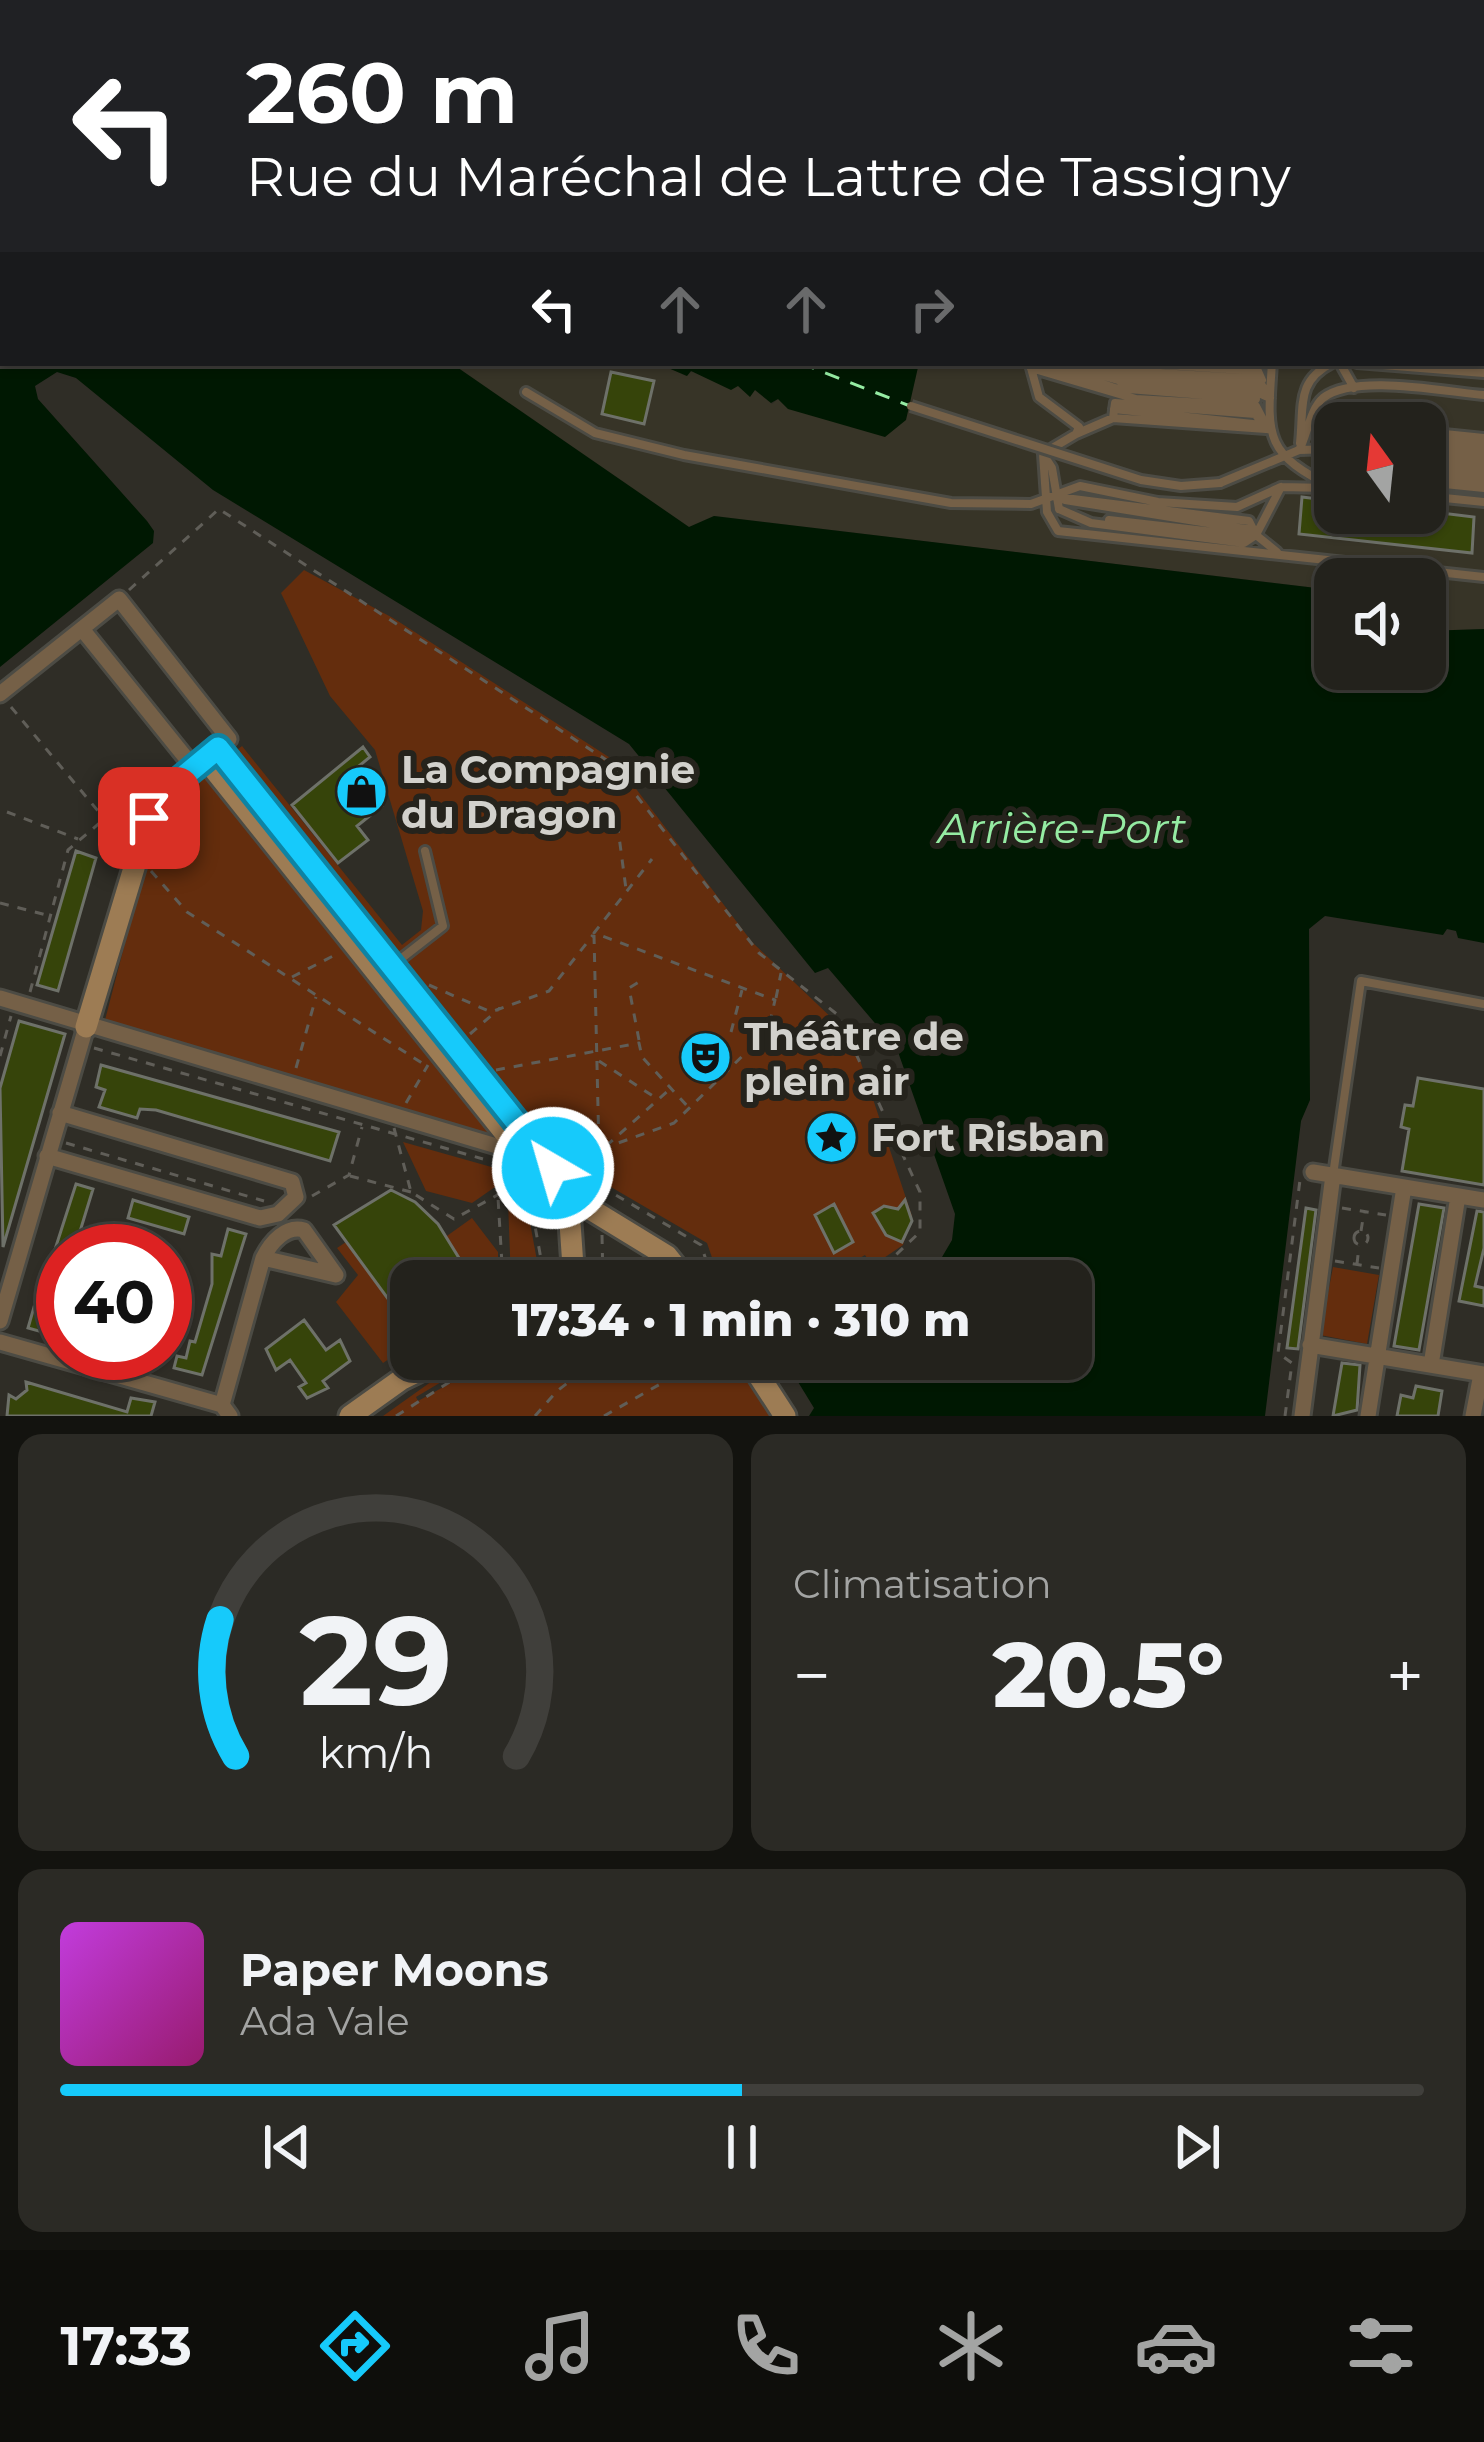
<!DOCTYPE html>
<html lang="fr">
<head>
<meta charset="utf-8">
<style>
  :root { --surface:#23221c; --page:#2b2a25; --text:#f1f3f6; --muted:#a3a4a3; --line:#403f3b; --accent:#16cafb }
  body { margin:0; font-family:Montserrat,sans-serif; background:var(--page); color:var(--text); height:100vh; display:flex; flex-direction:column; font-size:45px; white-space:nowrap }
  * { box-sizing:border-box; margin:0 }
  p { font-size:39px; color:var(--muted) }
  .icon { flex:none; width:66px; height:66px; fill:none; stroke:currentColor; stroke-width:2; stroke-linecap:round; stroke-linejoin:round }
  .map { position:relative; height:1416px; overflow:hidden }
  .panel { display:flex; flex-direction:column; gap:18px; padding:18px; background:#13130f; flex:1 }
  .panel>* { flex:none }
  .top-card { position:absolute; left:0px; top:0px; width:1485px; height:366px; box-shadow:0 3px 9px #0004,0 0 0 3px var(--line); background:#202124; color:#fff; overflow:hidden }
  .needle { width:78px; rotate:345deg }
  .controls { position:absolute; left:1314px; top:402px; display:grid; gap:24px }
  .controls a { display:grid; place-items:center; width:132px; height:132px; border-radius:24px; background:var(--surface); box-shadow:0 3px 9px #0004,0 0 0 3px var(--line); font-size:60px }
  .speed { position:absolute; left:36px; top:1224px; display:flex; gap:24px; font-size:60px; font-weight:700; text-align:center }
  .speed>* { display:grid; place-content:center; width:156px; height:156px; border-radius:50%; background:var(--surface); box-shadow:0 3px 9px #0004,0 0 0 3px var(--line); line-height:1 }
  .speed .limit { border:18px solid #d22; background:#fff; color:#111 }
  .pin { position:absolute; display:grid; place-items:center; width:102px; height:102px; color:#fff; margin:-51px; border-radius:24px; box-shadow:0 6px 18px #0006 }
  .me { position:absolute; width:132px; margin:-66px; rotate:322deg; stroke-linejoin:round; filter:drop-shadow(0 0 9px #0008) }
  .turn { display:flex; align-items:center; gap:42px; height:252px; padding:0 48px; font-size:54px }
  .turn .icon { width:156px; height:156px; stroke-width:2.5 }
  .turn b { display:block; font-size:84px; line-height:102px }
  .lanes { display:flex; align-items:center; height:114px; padding:0 48px; background:#0003; justify-content:center; gap:60px; direction:ltr }
  .lanes .off { opacity:.35 }
  .big { font-size:90px; font-weight:800; line-height:1.1 }
  .panel .tile { flex:1; display:flex; flex-direction:column; justify-content:center; gap:18px; min-width:0; padding:0 42px; border-radius:24px; background:var(--page) }
  .panel .dial { align-items:center; gap:0 }
  .dial svg { height:312px; overflow:visible; fill:none; stroke:var(--line); stroke-width:7; stroke-linecap:round; text-anchor:middle }
  .dial text { fill:var(--text); stroke:none }
  .song { display:flex; align-items:center; gap:36px }
  .cover { width:144px; height:144px; border-radius:18px; background:linear-gradient(135deg,hsl(290 70% 55%),hsl(320 70% 35%)) }
  .played { height:12px; border-radius:6px; background:linear-gradient(90deg,var(--accent) 50%,var(--line) 50%) }
  .keys { display:flex; justify-content:space-around; direction:ltr }
  .heat { display:flex; justify-content:space-between; align-items:center; font-size:66px; direction:ltr }
  .panel .tiles { flex:1; display:grid; gap:18px; grid-template-columns:1fr 1fr }
  .tile:last-child { grid-column:span 2 }
  .trip { position:absolute; left:390px; top:1260px; width:702px; height:120px; border-radius:24px; background:var(--surface); box-shadow:0 3px 9px #0004,0 0 0 3px var(--line); font-weight:800; line-height:120px; text-align:center }
  .menu { display:flex; height:192px; justify-content:space-around; align-items:center; background:#0e0e0b; color:var(--muted) }
  .menu .icon { width:84px; height:84px }
  .menu .current { color:var(--accent) }
  .menu b { font-size:54px; color:var(--text) }
  .map>svg:first-child { display:block }
</style>
</head>
<body>
<div class="map">
<svg width="1484" height="1416" viewBox="0 0 1484 1416">
  <rect width="100%" height="100%" fill="#2f2d26"/>
  <!-- built -->
  <path fill="#373427" fill-rule="evenodd" d="M1484 167V629L1425 631V623H1439L1440 603 1425 601V579H1335V605L1332 590 714 516 689 527 451 363H661L686 376 692 371 708 376 755 390 772 404 778 399 789 409 822 417 911 385 919 363H1482ZM1335 423H1425V513H1335Z"/>
  <!-- green -->
  <path fill="#642d0d" d="M304 570 393 618 615 761 752 942 837 1023 856 1048 912 1216 903 1245 872 1266 865 1255 820 1281H720L707 1243 604 1183 603 1157 596 1160 597 1179 582 1162 105 1020 159 812 242 746 402 945 421 930 423 911 375 750 330 696 281 593Z
    M403 1142 495 1168V1187L472 1203 426 1191Z
    M524 1190 540 1277 511 1281 508 1202Z
    M472 1218 498 1252V1281H454L467 1271 444 1238Z
    M346 1242 394 1307 411 1296V1344L383 1363 336 1302 358 1275 337 1248Z
    M1333 1267 1379 1275 1367 1344 1320 1335Z
    M463 1359H480L416 1397 418 1401 494 1359H724L740 1370 772 1416H383Z"/>
  <!-- water -->
  <path fill="#001802" d="M0 0H1484L1482 169V3H3V363H451L689 527 714 516 1333 590 1335 622 1326 631 1335 640V669H1425V631L1484 629V943L1458 938 1456 931 1447 929 1443 935 1325 916 1309 929 1310 1100 1301 1121 1265 1416H809L814 1408 784 1359H1071V1281H928L952 1240 955 1214 897 1049 828 968 815 973 629 744 213 490 76 378 57 372 35 386 38 399 147 521 154 531 153 543 0 667Z
    M919 363 906 420 885 437 788 409 778 399 771 403 755 390 750 397 738 386 731 390 691 371 687 376 661 365Z"/>
  <g fill="none" stroke-linecap="round" stroke-linejoin="round">
    <!-- ferry -->
    <path stroke="#95eca3" stroke-width="3" stroke-dasharray="15 12" stroke-linecap="butt" d="M188 0 195 3
      M732 0 736 3
      M748 0 768 3
      M1353 3 1406 0
      M1482 132H1484
      M800 363 910 406"/>
  </g>
  <!-- building -->
  <path fill="#36440a" stroke="#6e7169" stroke-width="3" d="M611 372 654 381 644 424 602 414Z
    M1302 497 1335 501V513L1425 511 1474 517 1472 553 1299 534Z
    M363 747 370 757 354 770 382 806 357 826 368 840 338 863 292 805Z
    M76 851 96 858 58 991 37 985Z
    M19 1021 65 1034 3 1247 0 1088Z
    M101 1065 339 1132 330 1161 156 1110 140 1109 137 1118 99 1107 105 1090 96 1087Z
    M1418 1078 1484 1089V1185L1402 1171 1409 1129 1401 1127 1405 1105 1413 1106Z
    M76 1184 93 1189 74 1251H63L62 1306 53 1335 28 1328 34 1307 44 1310 41 1293Z
    M391 1190 415 1202 438 1224 467 1271 454 1281H411V1296L394 1307 334 1225Z
    M133 1200 189 1217 184 1234 128 1218Z
    M905 1200 912 1221 902 1242 886 1235 873 1213 884 1206 898 1209Z
    M834 1204 853 1242 834 1253 815 1215Z
    M1419 1204 1444 1208 1419 1350 1394 1346Z
    M1306 1208 1316 1210 1298 1349 1287 1348Z
    M1477 1211 1484 1212V1248L1475 1286 1484 1288V1306L1459 1301Z
    M228 1229 246 1234 202 1375 174 1368 177 1356 186 1358 190 1341 195 1342 212 1284V1254L221 1256Z
    M304 1320 326 1350 340 1340 350 1361 323 1381 328 1388 307 1398 299 1387 306 1383 290 1360 276 1370 266 1349Z
    M1342 1363 1360 1365 1357 1410 1333 1416Z
    M26 1382 127 1412 131 1398 155 1402 151 1416H7L9 1395 16 1399 27 1390Z
    M1416 1386 1442 1391 1438 1416H1397L1401 1395 1413 1398Z"/>
  <g fill="none" stroke-linecap="round" stroke-linejoin="round">
    <defs>
      <path id="lane" d="M1482 230H1484
        M1482 241H1484
        M1482 248H1484
        M1482 254H1484
        M1482 261H1484
        M1482 275H1484
        M1482 282H1484
        M1482 289H1484
        M1482 296H1484
        M1482 303H1484
        M1482 310H1484
        M1482 318H1484
        M1482 326H1484
        M1482 333H1484
        M1482 340H1484
        M1482 346H1484
        M1482 353H1484
        M1039 363 1115 388 1256 399
        M1057 363 1132 384 1257 392 1270 398
        M1075 363 1133 377 1257 386 1264 393
        M1100 363 1144 372 1258 379 1263 387
        M1135 363 1258 371 1262 380
        M1272 363C1267 435 1263 454 1335 488
        M1340 363 1354 388
        M1357 363 1484 373
        M1031 368 1136 399 1256 406 1268 429
        M1031 368 1039 397 1079 427 1076 434 1044 453
        M526 392 595 433 684 455 951 503 1031 504 1080 486 1158 502 1237 507 1281 487
        M1114 409 1262 425
        M1113 418 1266 429
        M1425 432 1484 438
        M1076 434 1113 418 1115 403 1255 414 1259 419
        M1425 439 1484 445
        M1300 443C1304 406 1296 381 1332 363
        M1425 446 1484 452
        M1299 450C1307 436 1310 409 1323 398 1355 373 1445 392 1484 395
        M1425 453 1484 459
        M1043 454 1047 512 1058 531 1484 577
        M1043 454 1052 468 1059 509
        M1425 461 1484 467
        M1425 468 1484 474
        M1425 475 1484 481
        M1425 482 1484 488
        M1220 483 1299 450 1335 449
        M1425 496 1484 502
        M1057 497 1249 521 1256 535
        M1065 500 1251 530
        M1059 509 1091 523 1244 543 1256 535 1277 552
        M1109 520 1249 536
        M1257 533 1281 487 1328 488
        M393 965 443 926 425 851
        M1333 1175 1361 981 1484 1004"/>
      <path id="street" d="M82 629 194 768
        M0 694 119 599 229 739
        M0 998 520 1153
        M47 1156 260 1218 278 1214 296 1197 292 1182 60 1113
        M1313 1172 1484 1200
        M0 1321 86 1027
        M0 1342 222 1405 230 1416
        M1310 1345 1484 1374
        M1431 1365 1458 1196
        M222 1405 263 1258C271 1242 286 1225 304 1230L336 1275 263 1258
        M1302 1416 1333 1175
        M1368 1416 1404 1187
        M1473 1416 1481 1374"/>
      <path id="secondary" d="M205 758 561 1203 570 1223 574 1281
        M86 1027 153 805 217 749 582 1204 667 1256 687 1281
        M748 1359 785 1416
        M350 1416 402 1379 443 1359"/>
    </defs>
    <!-- lane casing -->
    <use href="#lane" stroke="#4c4b44" stroke-width="14"/>
    <!-- street casing -->
    <use href="#street" stroke="#4c4b44" stroke-width="21"/>
    <!-- secondary casing -->
    <use href="#secondary" stroke="#4c4b44" stroke-width="27"/>
    <!-- path -->
    <path stroke="#605e58" stroke-width="3" stroke-dasharray="9 9" stroke-linecap="butt" d="M129 590 219 509 611 763 759 953 838 1015 920 1192V1232L882 1268 856 1281
      M11 707 124 842
      M615 806 626 889
      M7 812 78 839
      M151 871 187 912 425 1065
      M0 903 50 916
      M594 935 600 1195
      M292 977 337 954
      M429 985 491 1012 549 991 593 935
      M30 992 68 850 103 820
      M776 998 781 973
      M731 1032 742 990
      M470 1034 500 1008
      M639 1040 629 988 639 982
      M94 1048 483 1159
      M0 1056 11 1016
      M599 1061 656 1098
      M296 1068 316 997
      M496 1070 639 1043 642 1057 690 1109
      M406 1103 428 1065
      M394 1128 411 1192 454 1219 521 1182
      M66 1143 264 1201
      M606 1146 670 1089
      M568 1161 674 1123 768 1031 775 1000 594 933 652 859
      M496 1164 503 1281
      M350 1176 411 1192
      M585 1177 701 1245 713 1281
      M529 1193 545 1281
      M312 1196 349 1175 362 1127
      M1342 1208 1386 1215
      M1361 1231 1364 1212
      M1354 1238a7 7 0 1 1 14 0a7 7 0 1 1-14 0Z
      M602 1235 603 1281
      M1335 1261 1379 1268
      M1357 1264 1359 1246
      M396 1361 411 1352
      M396 1416 486 1359
      M535 1416 557 1391 599 1359
      M604 1416 669 1379 690 1359
      M1285 1416 1292 1363 1278 1353 1300 1180"/>
    <!-- lane -->
    <use href="#lane" stroke="#756047" stroke-width="8"/>
    <!-- street -->
    <use href="#street" stroke="#756047" stroke-width="15"/>
    <!-- secondary -->
    <use href="#secondary" stroke="#9d7c54" stroke-width="21"/>
    <defs>
      <path id="lane-bridge" d="M911 406 1141 480 1181 486 1220 483"/>
    </defs>
    <!-- lane-bridge casing -->
    <use href="#lane-bridge" stroke="#4c4b44" stroke-width="14" stroke-linecap="butt"/>
    <!-- lane-bridge -->
    <use href="#lane-bridge" stroke="#756047" stroke-width="8"/>
  </g>
  <g fill="none" stroke-linecap="round" stroke-linejoin="round">
    <defs>
      <path id="route" d="M149 818 159 797 218 748 553 1168"/>
    </defs>
    <!-- route casing -->
    <use href="#route" stroke="#0e83a3" stroke-width="30"/>
    <!-- route -->
    <use href="#route" stroke="#16cafb" stroke-width="21"/>
  </g>
  <!-- icons -->
  <defs>
    <symbol id="shop-disc" viewBox="-11 -11 22 22"><circle r="9.5" fill="#16cafb" stroke="#25231c"/><path d="M-5-2.5h2.3a2.7 3.5 0 0 1 5.4 0H5L5.5 6h-11ZM-1.5-2.5h3a1.5 2.3 0 0 0-3 0Z" fill="#111"/></symbol>
    <symbol id="theatre-disc" viewBox="-11 -11 22 22"><circle r="9.5" fill="#16cafb" stroke="#25231c"/><path d="M-5-5.5Q0-4 5-5.5V0Q5 5 0 6Q-5 5-5 0ZM-3.3-2.5H-1v1.5H-3.3ZM1-2.5H3.3v1.5H1ZM-2.8 1Q0 5.5 2.8 1Z" fill="#111"/></symbol>
    <symbol id="sight-disc" viewBox="-11 -11 22 22"><circle r="9.5" fill="#16cafb" stroke="#25231c"/><path d="M0-6L1.8-2.2L6-1.7L2.9 1.2L3.7 5.4L0 3.3L-3.7 5.4L-2.9 1.2L-6-1.7L-1.8-2.2Z" fill="#111"/></symbol>
  </defs>
  <g fill-rule="evenodd">
    <use href="#shop-disc" x="332" y="762" width="59" height="59"/>
    <use href="#theatre-disc" x="676" y="1028" width="59" height="59"/>
    <use href="#sight-disc" x="802" y="1108" width="59" height="59"/>
  </g>
  <g text-anchor="middle" stroke-width="12" stroke-linejoin="round" paint-order="stroke">
    <!-- poi labels -->
    <g font-size="39" font-weight="bold" fill="#d2d1cc" stroke="#25231c" text-anchor="start">
      <text x="401" y="783">La Compagnie<tspan x="401" dy="45">du Dragon</tspan></text>
      <text x="744" y="1050">Théâtre de<tspan x="744" dy="45">plein air</tspan></text>
      <text x="871" y="1151">Fort Risban</text>
    </g>
    <!-- water labels -->
    <g font-size="42" font-style="italic" fill="#95eca3" stroke="#25231c">
      <text x="1062" y="843">Arrière-Port</text>
    </g>
  </g>
</svg>
<div class="controls">
<a><svg class="needle" viewBox="-14 -14 28 28"><path d="M0-13l5 13h-10z" fill="#e53935"/><path d="M0 13l5-13h-10z" fill="#a3a4a3"/></svg></a>
<a><svg class="icon" aria-label="sound" viewBox="0 0 24 24"><path d="M4 9h4l5-4v14l-5-4H4zM17 9q2 3 0 6"/></svg></a>
</div>
<div class="speed"><div class="limit">40</div></div>
<div class="pin" style="left:149px;top:818px;background:#d93025"><svg class="icon" aria-label="arrive" viewBox="0 0 24 24"><path d="M6 21V4h12l-3 4 3 4H6"/></svg></div>
<svg class="me" style="left:553px;top:1168px" viewBox="-20 -20 40 40"><circle r="17" fill="#16cafb" stroke="#fff" stroke-width="3"/><path d="M0-11L8 9 0 5-8 9z" fill="#fff"/></svg>
<div class="trip">17:34 · 1 min · 310 m</div>
<div class="top-card">
<div class="turn"><svg class="icon" aria-label="left" viewBox="0 0 24 24"><path d="M17 20v-9H6M10 6l-5 5 5 5"/></svg><div><b>260 m</b>Rue du Maréchal de Lattre de Tassigny</div></div>
<div class="lanes"><svg class="icon" aria-label="left" viewBox="0 0 24 24"><path d="M17 20v-9H6M10 6l-5 5 5 5"/></svg><svg class="icon off" aria-label="ahead" viewBox="0 0 24 24"><path d="M12 20V5M6 11l6-6 6 6"/></svg><svg class="icon off" aria-label="ahead" viewBox="0 0 24 24"><path d="M12 20V5M6 11l6-6 6 6"/></svg><svg class="icon off" aria-label="right" viewBox="0 0 24 24"><path d="M7 20v-9h11M14 6l5 5-5 5"/></svg></div>
</div>
</div>
<section class="panel">
<div class="tiles">
<div class="tile dial"><svg viewBox="0 0 100 80">
<path d="M14 69A42 42 0 1 1 86 69"/>
<path d="M14 69A42 42 0 0 1 10 34" stroke="#16cafb"/>
<text x="50" y="56" font-size="32" font-weight="700">29</text>
<text x="50" y="72" font-size="11">km/h</text>
</svg></div>
<div class="tile"><p>Climatisation</p>
<div class="heat"><a>−</a><b class="big">20.5°</b><a>+</a></div>
</div>
<div class="tile">
<div class="song"><i class="cover"></i><div><b>Paper Moons</b><p>Ada Vale</p></div></div>
<div class="played"></div>
<div class="keys"><svg class="icon" aria-label="previous" viewBox="0 0 24 24"><path d="M18 5L8 12l10 7zM5 5v14"/></svg><svg class="icon" aria-label="pause" viewBox="0 0 24 24"><path d="M8 5v14M16 5v14"/></svg><svg class="icon" aria-label="next" viewBox="0 0 24 24"><path d="M6 5l10 7-10 7zM19 5v14"/></svg></div>
</div>
</div>
</section>
<nav class="menu">
<b>17:33</b>
<svg class="icon current" aria-label="directions" viewBox="0 0 24 24"><path d="M12 3l9 9-9 9-9-9zM9 14v-3h6M13 9l2 2-2 2"/></svg>
<svg class="icon" aria-label="music" viewBox="0 0 24 24"><path d="M9 18V5l10-2v13"/><circle cx="6" cy="18" r="3"/><circle cx="16" cy="16" r="3"/></svg>
<svg class="icon" aria-label="phone" viewBox="0 0 24 24"><path d="M5 4h4l2 5-3 2q2 4 5 5l2-3 5 2v4C11 20 4 13 5 4z"/></svg>
<svg class="icon" aria-label="climate" viewBox="0 0 24 24"><path d="M12 3v18M4 7l16 10M4 17L20 7"/></svg>
<svg class="icon" aria-label="car" viewBox="0 0 24 24"><path d="M5 17H2v-5l4-1 3-4h7l3 4 3 1v5h-3M9 17h6M6 11h13"/><circle cx="7" cy="17" r="2"/><circle cx="17" cy="17" r="2"/></svg>
<svg class="icon" aria-label="filters" viewBox="0 0 24 24"><path d="M4 7h16M4 17h16"/><circle cx="9" cy="7" r="2"/><circle cx="15" cy="17" r="2"/></svg>
</nav>
</body>
</html>
